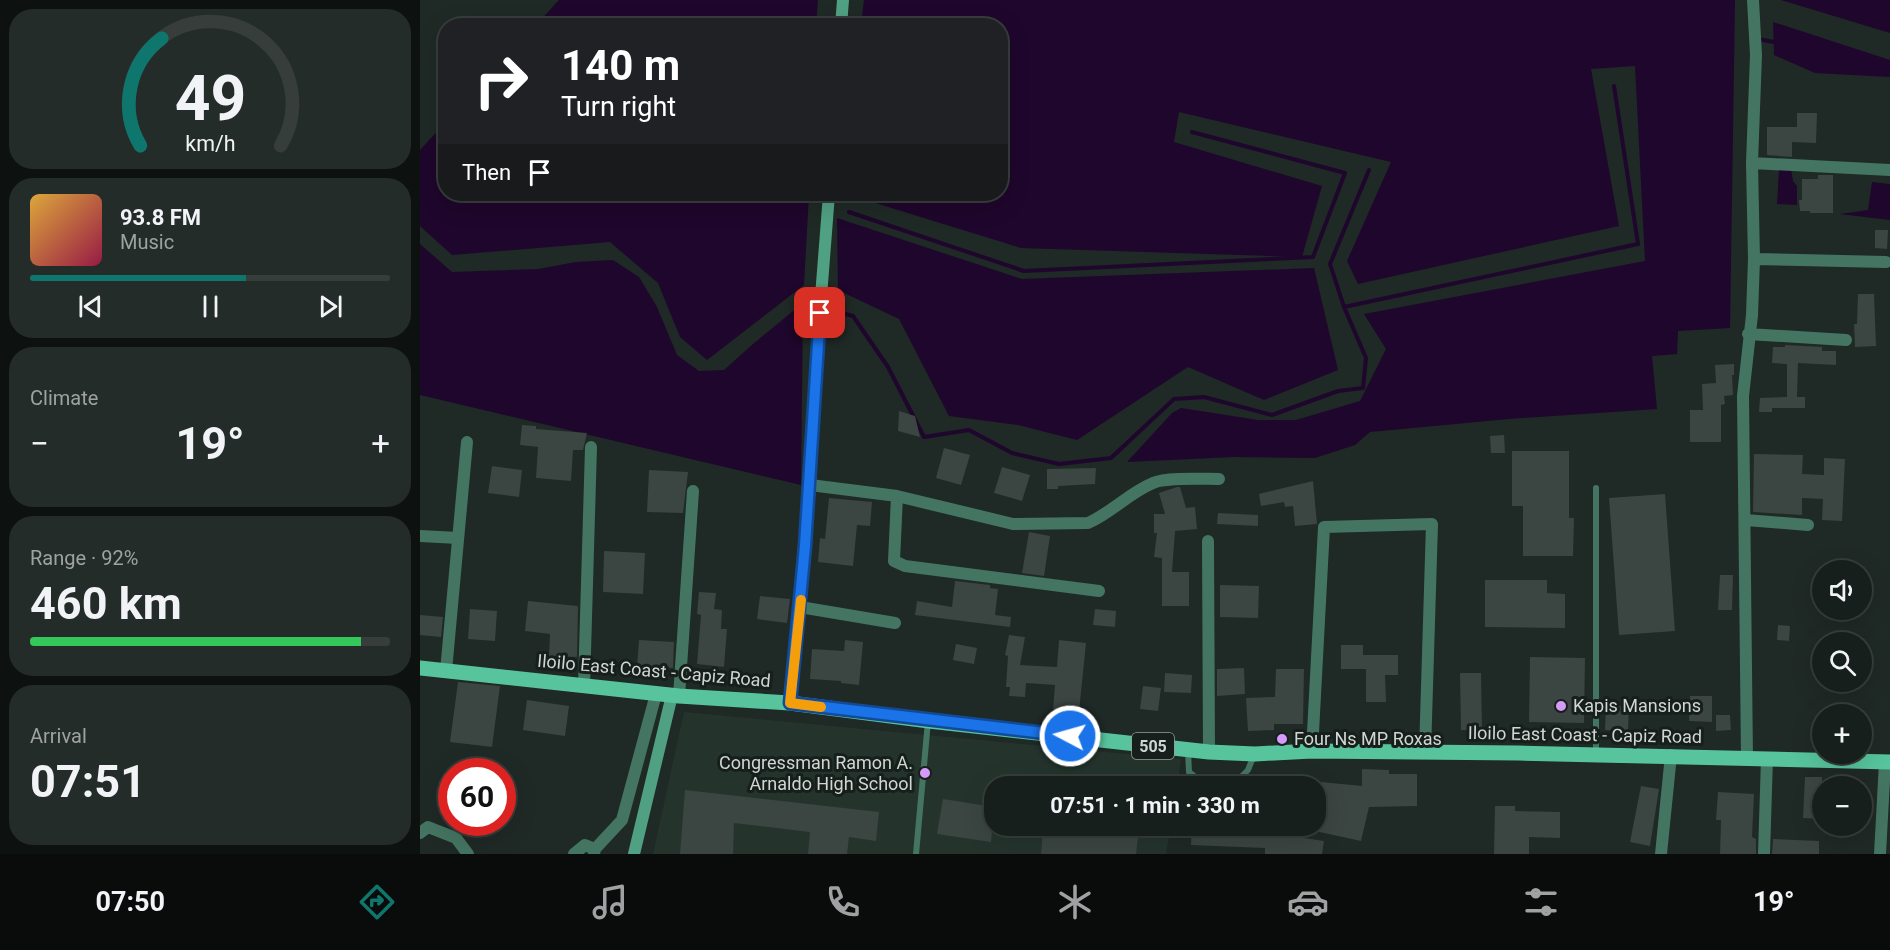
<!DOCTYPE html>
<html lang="en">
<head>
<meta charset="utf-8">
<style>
  :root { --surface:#171f1c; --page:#242c29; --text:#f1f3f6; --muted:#9ea2a3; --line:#363d3b; --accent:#0f766e }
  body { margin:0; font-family:Roboto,sans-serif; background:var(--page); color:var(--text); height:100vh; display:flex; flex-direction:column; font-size:22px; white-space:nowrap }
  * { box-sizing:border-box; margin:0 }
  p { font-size:20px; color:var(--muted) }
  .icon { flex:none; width:33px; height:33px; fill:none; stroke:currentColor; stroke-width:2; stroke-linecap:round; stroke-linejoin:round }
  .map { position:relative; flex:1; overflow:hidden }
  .side { display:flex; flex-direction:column; gap:9px; padding:9px; background:#0d110f; width:420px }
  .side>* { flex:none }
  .banner { position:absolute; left:18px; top:18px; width:570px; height:183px; border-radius:24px; box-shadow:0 6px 24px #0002,0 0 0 2px var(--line); background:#202124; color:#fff; overflow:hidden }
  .fabs { position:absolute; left:1392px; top:560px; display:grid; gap:12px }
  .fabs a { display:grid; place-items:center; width:60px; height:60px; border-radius:50%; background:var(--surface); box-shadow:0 6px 24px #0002,0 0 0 2px var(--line); font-size:30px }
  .speed { position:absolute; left:18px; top:758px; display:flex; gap:12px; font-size:30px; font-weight:700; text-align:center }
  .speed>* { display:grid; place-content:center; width:78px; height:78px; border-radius:50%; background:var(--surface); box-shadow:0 6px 24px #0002,0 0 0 2px var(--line); line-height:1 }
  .speed .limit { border:9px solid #d22; background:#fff; color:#111 }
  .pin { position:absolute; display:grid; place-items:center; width:51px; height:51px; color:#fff; margin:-26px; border-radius:12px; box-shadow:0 3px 9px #0006 }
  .me { position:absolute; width:66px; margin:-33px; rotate:276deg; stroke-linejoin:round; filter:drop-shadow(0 0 4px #0008) }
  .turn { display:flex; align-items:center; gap:21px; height:126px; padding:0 24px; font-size:27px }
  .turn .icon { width:78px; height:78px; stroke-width:2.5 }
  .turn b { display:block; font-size:42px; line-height:51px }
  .then { display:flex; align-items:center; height:57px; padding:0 24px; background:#0003; gap:12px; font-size:22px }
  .big { font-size:45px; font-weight:700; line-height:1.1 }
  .side .card { flex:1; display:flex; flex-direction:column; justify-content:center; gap:9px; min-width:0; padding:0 21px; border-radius:24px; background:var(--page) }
  .side .dial { align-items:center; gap:0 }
  .dial svg { height:156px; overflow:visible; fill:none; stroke:var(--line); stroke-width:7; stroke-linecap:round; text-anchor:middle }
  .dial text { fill:var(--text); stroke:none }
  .song { display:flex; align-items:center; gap:18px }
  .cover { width:72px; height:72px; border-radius:9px; background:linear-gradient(135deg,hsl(40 70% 55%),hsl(340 70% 35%)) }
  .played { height:6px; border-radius:3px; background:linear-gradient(90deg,var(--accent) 60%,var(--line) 60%) }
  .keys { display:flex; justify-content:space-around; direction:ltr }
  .heat { display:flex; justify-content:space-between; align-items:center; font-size:33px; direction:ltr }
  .charge { height:9px; border-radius:4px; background:linear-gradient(90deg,#34c759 92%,var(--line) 0) }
  .trip { position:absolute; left:564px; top:776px; width:342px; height:60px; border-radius:24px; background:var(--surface); box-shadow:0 6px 24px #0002,0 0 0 2px var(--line); font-weight:700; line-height:60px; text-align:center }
  .tab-bar { display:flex; height:96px; justify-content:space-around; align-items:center; background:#090c0b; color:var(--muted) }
  .tab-bar .icon { width:42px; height:42px }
  .tab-bar .on { color:var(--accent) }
  .tab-bar b { font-size:27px; color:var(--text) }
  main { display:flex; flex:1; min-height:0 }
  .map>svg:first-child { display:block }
</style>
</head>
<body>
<main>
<section class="side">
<div class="card dial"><svg viewBox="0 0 100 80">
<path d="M14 69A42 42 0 1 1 86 69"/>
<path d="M14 69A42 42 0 0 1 25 14" stroke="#0f766e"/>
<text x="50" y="56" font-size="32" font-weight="700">49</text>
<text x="50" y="72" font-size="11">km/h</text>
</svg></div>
<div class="card">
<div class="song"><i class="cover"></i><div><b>93.8 FM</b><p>Music</p></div></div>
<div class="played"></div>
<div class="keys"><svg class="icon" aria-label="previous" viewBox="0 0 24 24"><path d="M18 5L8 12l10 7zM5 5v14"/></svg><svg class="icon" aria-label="pause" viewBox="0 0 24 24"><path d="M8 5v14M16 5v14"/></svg><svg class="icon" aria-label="next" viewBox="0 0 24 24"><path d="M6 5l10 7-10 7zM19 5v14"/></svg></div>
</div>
<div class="card"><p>Climate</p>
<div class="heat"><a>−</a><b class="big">19°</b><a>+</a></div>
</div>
<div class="card"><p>Range · 92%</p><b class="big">460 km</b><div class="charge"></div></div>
<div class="card"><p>Arrival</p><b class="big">07:51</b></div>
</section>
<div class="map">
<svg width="1470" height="854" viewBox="0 0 1470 854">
  <rect width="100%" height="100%" fill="#1f2925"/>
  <!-- built -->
  <path fill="#24342d" d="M264 712 761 759 757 786H574V825H751L746 854H233Z"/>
  <!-- water -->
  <path fill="#1f062c" d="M139 0H398L396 25H116Z
    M444 0H1315L1310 328 1258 331 1257 354 1232 356 1237 409 1089 419 950 432 935 445 895 458 814 457 707 462 752 413 761 408 838 420H876L940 401 966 349 944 314 1225 261 1215 66 1171 69 1199 226 938 284 927 261 971 162 759 112 754 142 902 186 882 257 601 248 426 194H580V26L441 25Z
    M1361 0H1470V33Z
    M1353 22 1470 60V77L1395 73 1354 55Z
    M25 123 26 194H389L384 285 287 360 260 337 238 283 190 242 32 255 0 226V150Z
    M1371 169 1373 181 1377 186V205L1357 204 1359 170Z
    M1452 182 1470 184V220L1420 214 1448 210Z
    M417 218 602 279 894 268 918 370 844 400 768 367 657 440 598 425 529 416 479 319 418 290Z
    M0 244 32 272 118 269 156 262 193 260 219 277 237 307 257 355 279 371 304 370 333 344 383 303 381 485 0 395Z"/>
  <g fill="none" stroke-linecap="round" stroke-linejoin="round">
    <!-- stream -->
    <path stroke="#1f062c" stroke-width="4" d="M1338 39 1354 42
      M429 212 604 271 893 257 925 173 772 132
      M383 303 433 316 468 367 504 437 549 430 592 453 639 464 691 458 754 399 784 397 852 415 918 391 943 388 946 358 924 307 1218 244 1194 86
      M924 307 910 264 949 170"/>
  </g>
  <!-- building -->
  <path fill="#3b4541" d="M1377 113H1397L1396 143 1372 142V157L1347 155V127H1377Z
    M1398 175H1413V213H1390V211H1380L1379 200H1382V179H1398Z
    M1455 230H1468L1467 249 1455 248Z
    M1438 294H1454L1456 346 1435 347 1434 324H1437Z
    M1365 345 1402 347V351H1416V365L1378 363 1377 397H1385V408H1352V412H1339L1340 398 1367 397V364L1352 363 1353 347H1365Z
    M1314 364V375H1312L1313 395 1304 396 1305 404 1301 405V442H1270V410H1283L1282 384 1296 383 1295 365Z
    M479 411 495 416 500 437 478 431Z
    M102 425 116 426V429L167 433 163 450H153L151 481 116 478 118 447 100 445Z
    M1084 435 1085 453H1071L1070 436Z
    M524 448 550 455 541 485 516 478Z
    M1092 451H1149V518H1154L1153 556H1103V506H1092Z
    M1334 454 1383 455 1382 474 1404 475V458L1425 459 1422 521 1402 520 1403 499 1382 498V515L1333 512Z
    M72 466 102 470 99 497 68 493Z
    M582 467 610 475 602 501 574 493Z
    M676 468 675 484 638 486V489H627V469Z
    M229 470 268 472 263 513 227 512Z
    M893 481 897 524 875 526 873 506 865 507 864 502 841 506 839 494Z
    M757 487H760L766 508 775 507 777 529 755 531 752 572H769V606H742V558L734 557 737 533H734V514H745L739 493Z
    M1245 494 1255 631 1199 635 1189 498Z
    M409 498 452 502 450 526 437 525 433 566 398 562 400 538 405 539Z
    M798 513 838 515V526L797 524Z
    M609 532 630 536 624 576 602 573Z
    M184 551 225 553 223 594 183 592Z
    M1300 575H1313L1312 610H1298Z
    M1065 580H1127V593L1145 594V628L1065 627Z
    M535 581 570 585V588L578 589 575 615 591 617 590 627 495 615 497 601 532 607Z
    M800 585 839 586 838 618 800 617Z
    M279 592 296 593 294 609 302 610 301 629H307L304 667 277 664 281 615 277 614Z
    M340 596 370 599 367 623 337 619Z
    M108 601 158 606 157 657 129 656 130 634 105 631Z
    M50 609 77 611 75 641 48 639Z
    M675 609 696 611 695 627 673 625Z
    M0 615 23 617 21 637 0 635Z
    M1358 625 1370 626 1369 641 1357 640Z
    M589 635 605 637 600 665 637 667 639 640 666 643 659 712 633 710 635 685 606 683 605 697 589 696 590 687H586L588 656 585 655Z
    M219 640 254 642 253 668 217 667Z
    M425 640 443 642 439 685 421 683V681L390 679 392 649 424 651Z
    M536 644 557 648 554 664 533 660Z
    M921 645H943V655H978V675H965L966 702H946V669H921Z
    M1110 657 1165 658 1164 723 1109 722Z
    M824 668 825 694 797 696V669Z
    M856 669H884L883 724H854V730L828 731 826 698 855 697Z
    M745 673 772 675 771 693 744 692Z
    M1040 673H1061L1062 730H1041Z
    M38 682 80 686 72 747 30 742Z
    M723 686 741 688 738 711 720 709Z
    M1270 696H1292V722L1269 721Z
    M107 700 149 706 145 736 103 730Z
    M1186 705 1209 706 1208 731 1185 730Z
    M1296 715H1310L1311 730 1296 731Z
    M942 769 969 770V774H997V806L949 807 941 841 895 831 901 782 942 786Z
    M1385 777H1402V819L1383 818Z
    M1221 786 1239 789 1230 846 1210 842Z
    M265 790 459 812 456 841 429 837 427 854H388L390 832 314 823 313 854H260Z
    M1298 792 1334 794 1332 837 1336 839V854H1300L1301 820H1296Z
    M523 799 574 807 571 842 517 834Z
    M1075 806H1095V811L1140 812V838L1109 837V854H1074Z
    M772 825H839V831L904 841 902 854H845V848L771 845Z
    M623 828 718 838 716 854H621Z
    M1353 839 1399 841V854H1352Z"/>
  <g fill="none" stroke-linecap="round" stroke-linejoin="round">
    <!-- lane -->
    <path stroke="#447562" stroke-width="6" d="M1176 488V753
      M768 751 769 772C784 785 794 785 814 784L828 770 834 755
      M496 854 508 721"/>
    <!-- street -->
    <path stroke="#447562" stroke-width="12" d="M1332 163 1470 170
      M1334 259 1466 262
      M1328 334 1426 340
      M390 485 477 496 593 524 668 523C691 513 709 493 733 483 746 477 783 479 799 479
      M477 496 474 561 485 566 679 591
      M1326 520 1388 525
      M0 536 38 538
      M788 541 789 752
      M380 607 475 623
      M26 671 47 442
      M164 686 171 447
      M259 696 273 491
      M892 751 904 527 1012 524 1005 752
      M1327 758 1323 396 1332 315 1334 259 1332 163 1336 55 1333 0
      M0 833 8 827 36 838 48 854
      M154 854 165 845 175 849
      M174 854 175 849 202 820 236 694
      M1241 854 1251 755
      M1344 854 1347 758
      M1460 854 1465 762"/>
    <!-- secondary -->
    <path stroke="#50a184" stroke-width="12" d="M421 26 423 0
      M370 703 380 607 390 485 398 335 409 194
      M214 854 252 695"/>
    <!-- primary -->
    <path stroke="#57c49d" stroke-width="15" d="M0 668 259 696 370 703 509 721 789 752 835 754 892 751 1098 753 1470 762"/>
  </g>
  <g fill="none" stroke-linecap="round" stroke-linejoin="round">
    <defs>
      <path id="route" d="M400 313 385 546 370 703 650 736"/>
    </defs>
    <!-- route casing -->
    <use href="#route" stroke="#114b97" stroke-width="15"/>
    <!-- route -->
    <use href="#route" stroke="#1a73e8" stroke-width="10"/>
    <!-- slow -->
    <path stroke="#f59e0b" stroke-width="10" d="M381 600 370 703 401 707"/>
  </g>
  <!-- markers -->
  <g fill="#d69bfa" stroke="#161f1b" stroke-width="2">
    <circle cx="1141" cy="706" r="6"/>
    <circle cx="862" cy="739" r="6"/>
    <circle cx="505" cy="773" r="6"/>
  </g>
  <g text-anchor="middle" stroke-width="6" stroke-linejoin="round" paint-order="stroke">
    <!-- shield labels -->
    <rect fill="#161f1b" stroke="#989f9c" stroke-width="1.5" x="712" y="733" width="42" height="26" rx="4.5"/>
    <g font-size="16" font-weight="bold" fill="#d0d6d3">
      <text x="733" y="752">505</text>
    </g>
    <!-- street labels -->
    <g font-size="18" fill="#d0d6d3" stroke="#161f1b">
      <text transform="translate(234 671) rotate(5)" y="6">Iloilo East Coast - Capiz Road</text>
      <text transform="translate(1165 735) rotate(1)" y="6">Iloilo East Coast - Capiz Road</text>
    </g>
    <!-- poi labels -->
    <g font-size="18" fill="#d0d6d3" stroke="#161f1b" text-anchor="start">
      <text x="1153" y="712">Kapis Mansions</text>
      <text x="874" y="745">Four Ns MP Roxas</text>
      <text x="493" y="769" text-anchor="end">Congressman Ramon A.<tspan x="493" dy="21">Arnaldo High School</tspan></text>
    </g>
  </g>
</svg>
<div class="fabs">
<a><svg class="icon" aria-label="sound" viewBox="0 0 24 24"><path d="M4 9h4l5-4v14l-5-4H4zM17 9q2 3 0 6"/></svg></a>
<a><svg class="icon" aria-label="search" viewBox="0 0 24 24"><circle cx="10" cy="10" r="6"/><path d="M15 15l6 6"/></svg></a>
<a>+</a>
<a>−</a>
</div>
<div class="speed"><div class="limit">60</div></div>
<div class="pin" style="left:400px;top:313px;background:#d93025"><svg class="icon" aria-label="arrive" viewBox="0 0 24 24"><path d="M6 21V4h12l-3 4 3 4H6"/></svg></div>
<svg class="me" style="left:650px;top:736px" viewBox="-20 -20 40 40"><circle r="17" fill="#1a73e8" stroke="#fff" stroke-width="3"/><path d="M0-11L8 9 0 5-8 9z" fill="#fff"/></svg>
<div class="trip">07:51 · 1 min · 330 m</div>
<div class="banner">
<div class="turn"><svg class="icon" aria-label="right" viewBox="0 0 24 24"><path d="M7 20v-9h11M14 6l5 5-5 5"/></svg><div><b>140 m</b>Turn right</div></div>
<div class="then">Then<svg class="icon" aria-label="arrive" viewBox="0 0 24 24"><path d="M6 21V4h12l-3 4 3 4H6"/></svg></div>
</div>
</div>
</main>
<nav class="tab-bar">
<b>07:50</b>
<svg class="icon on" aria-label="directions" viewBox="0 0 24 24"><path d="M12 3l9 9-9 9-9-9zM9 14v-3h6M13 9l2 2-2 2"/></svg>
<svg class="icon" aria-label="music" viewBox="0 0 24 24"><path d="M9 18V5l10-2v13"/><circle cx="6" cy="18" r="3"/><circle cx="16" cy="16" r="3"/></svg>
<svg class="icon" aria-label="phone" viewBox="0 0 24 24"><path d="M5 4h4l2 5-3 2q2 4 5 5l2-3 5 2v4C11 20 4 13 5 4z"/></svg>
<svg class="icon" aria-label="climate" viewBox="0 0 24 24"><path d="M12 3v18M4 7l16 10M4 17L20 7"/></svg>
<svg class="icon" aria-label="car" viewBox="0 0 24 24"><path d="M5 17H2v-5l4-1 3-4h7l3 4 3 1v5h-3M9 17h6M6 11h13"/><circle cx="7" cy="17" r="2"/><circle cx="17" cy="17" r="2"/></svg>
<svg class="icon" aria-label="filters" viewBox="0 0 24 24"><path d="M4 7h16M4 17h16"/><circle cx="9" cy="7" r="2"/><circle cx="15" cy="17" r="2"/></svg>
<b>19°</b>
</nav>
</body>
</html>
